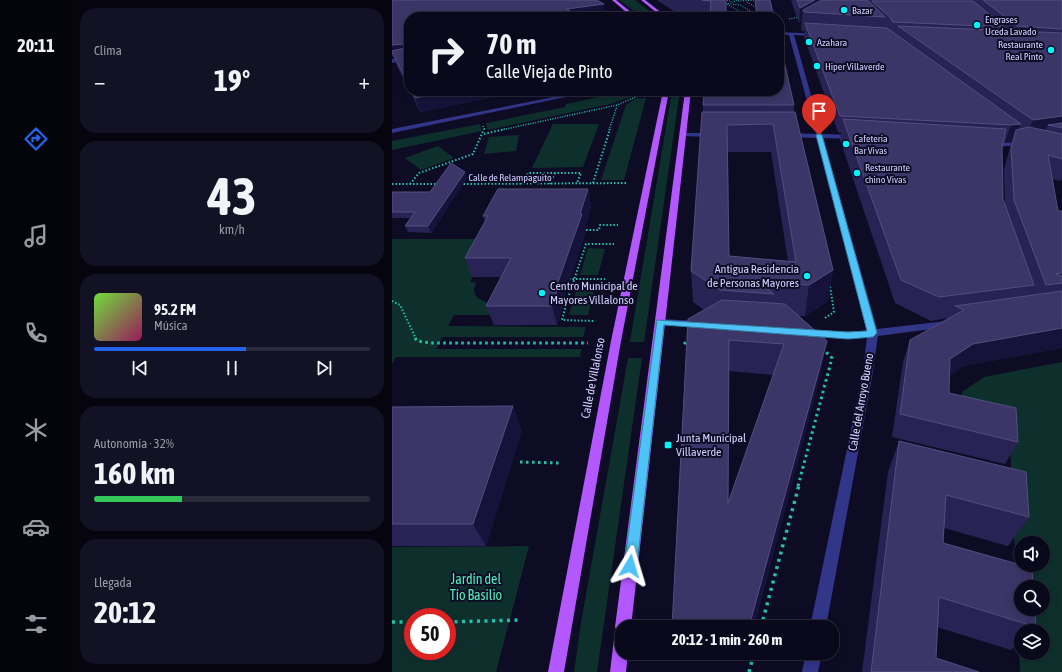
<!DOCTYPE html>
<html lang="es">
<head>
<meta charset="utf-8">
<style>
  :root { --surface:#0a091c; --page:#131225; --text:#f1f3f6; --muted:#999aa3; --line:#2a2a3b; --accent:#2563eb }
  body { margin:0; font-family:"Asap Condensed",sans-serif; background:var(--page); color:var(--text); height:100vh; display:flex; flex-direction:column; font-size:15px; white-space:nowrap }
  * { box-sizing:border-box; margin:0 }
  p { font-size:13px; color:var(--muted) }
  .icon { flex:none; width:22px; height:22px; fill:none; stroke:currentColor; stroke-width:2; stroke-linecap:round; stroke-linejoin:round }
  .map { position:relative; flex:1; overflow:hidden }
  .panel { display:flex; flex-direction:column; gap:8px; padding:8px; background:#06050f; width:320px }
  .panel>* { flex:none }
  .hud { position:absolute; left:12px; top:12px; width:380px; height:84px; border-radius:16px; box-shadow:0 2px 10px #0003,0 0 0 1px var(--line); background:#0a091c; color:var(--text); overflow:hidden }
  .controls { position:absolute; left:622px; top:536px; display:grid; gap:8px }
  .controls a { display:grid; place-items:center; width:36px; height:36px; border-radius:50%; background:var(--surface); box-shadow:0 2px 10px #0003,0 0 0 1px var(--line); font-size:20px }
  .speed { position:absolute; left:12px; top:608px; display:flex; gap:8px; font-size:20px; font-weight:700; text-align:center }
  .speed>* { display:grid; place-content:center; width:52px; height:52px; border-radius:50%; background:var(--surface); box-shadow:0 2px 10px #0003,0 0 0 1px var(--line); line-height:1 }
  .speed .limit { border:6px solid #d22; background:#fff; color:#111 }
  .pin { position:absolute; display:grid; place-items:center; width:34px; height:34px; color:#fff; margin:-41px -17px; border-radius:50% 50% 50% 0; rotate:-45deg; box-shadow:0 0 4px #0007 }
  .pin .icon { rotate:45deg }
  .me { position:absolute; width:44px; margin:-22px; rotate:7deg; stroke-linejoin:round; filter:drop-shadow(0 0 3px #0008) }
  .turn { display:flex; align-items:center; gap:14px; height:84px; padding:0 16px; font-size:18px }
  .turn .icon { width:52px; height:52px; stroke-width:2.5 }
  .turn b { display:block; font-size:28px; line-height:34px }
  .big { font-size:30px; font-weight:700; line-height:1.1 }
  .panel .widget { flex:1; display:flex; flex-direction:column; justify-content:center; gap:6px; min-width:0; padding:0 14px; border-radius:16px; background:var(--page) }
  .panel .dial { align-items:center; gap:0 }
  .dial b { font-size:52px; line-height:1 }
  .song { display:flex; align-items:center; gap:12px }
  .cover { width:48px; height:48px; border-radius:6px; background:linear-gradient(135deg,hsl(100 70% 55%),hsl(330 70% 35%)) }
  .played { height:4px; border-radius:2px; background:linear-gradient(90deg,var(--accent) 55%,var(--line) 55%) }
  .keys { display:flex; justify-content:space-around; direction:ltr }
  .heat { display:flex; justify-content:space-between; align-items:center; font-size:22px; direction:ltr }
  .charge { height:6px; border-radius:3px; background:linear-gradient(90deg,#34c759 32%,var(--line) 0) }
  .trip { position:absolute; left:223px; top:620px; width:224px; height:40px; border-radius:16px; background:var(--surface); box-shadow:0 2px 10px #0003,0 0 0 1px var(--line); font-weight:700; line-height:40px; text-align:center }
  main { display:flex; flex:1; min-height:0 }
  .tab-bar { display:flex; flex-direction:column; width:72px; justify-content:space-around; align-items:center; background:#04040b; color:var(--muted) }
  .tab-bar .icon { width:28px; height:28px }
  .tab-bar .active { color:var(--accent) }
  .tab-bar b { font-size:18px; color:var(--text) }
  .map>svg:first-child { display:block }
</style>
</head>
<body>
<main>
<nav class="tab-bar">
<b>20:11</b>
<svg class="icon active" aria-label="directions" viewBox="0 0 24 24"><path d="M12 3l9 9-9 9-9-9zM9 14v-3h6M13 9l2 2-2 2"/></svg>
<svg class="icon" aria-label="music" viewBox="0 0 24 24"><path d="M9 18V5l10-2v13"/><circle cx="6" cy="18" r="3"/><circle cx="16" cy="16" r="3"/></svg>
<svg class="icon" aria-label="phone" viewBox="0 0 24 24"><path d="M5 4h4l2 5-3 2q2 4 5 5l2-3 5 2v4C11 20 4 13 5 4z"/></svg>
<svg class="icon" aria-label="climate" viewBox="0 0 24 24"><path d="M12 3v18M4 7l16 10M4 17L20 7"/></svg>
<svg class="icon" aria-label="car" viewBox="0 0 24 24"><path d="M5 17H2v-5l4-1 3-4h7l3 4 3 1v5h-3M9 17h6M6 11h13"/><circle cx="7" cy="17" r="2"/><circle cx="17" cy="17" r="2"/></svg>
<svg class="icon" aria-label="filters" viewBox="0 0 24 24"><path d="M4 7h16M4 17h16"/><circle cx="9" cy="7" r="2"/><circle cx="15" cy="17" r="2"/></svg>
</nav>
<section class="panel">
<div class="widget"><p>Clima</p>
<div class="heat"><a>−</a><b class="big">19°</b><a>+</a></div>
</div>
<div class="widget dial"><b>43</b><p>km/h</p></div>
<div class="widget">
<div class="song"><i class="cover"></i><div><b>95.2 FM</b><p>Música</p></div></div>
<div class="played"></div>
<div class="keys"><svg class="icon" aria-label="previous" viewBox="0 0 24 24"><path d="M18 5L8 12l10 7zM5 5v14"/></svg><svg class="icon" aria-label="pause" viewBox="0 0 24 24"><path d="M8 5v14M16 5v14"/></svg><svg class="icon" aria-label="next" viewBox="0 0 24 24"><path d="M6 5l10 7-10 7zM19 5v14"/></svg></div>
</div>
<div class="widget"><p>Autonomía · 32%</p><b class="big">160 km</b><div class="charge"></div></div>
<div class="widget"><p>Llegada</p><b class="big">20:12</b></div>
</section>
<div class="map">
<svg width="670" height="672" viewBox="0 0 670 672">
  <rect width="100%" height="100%" fill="#0e0c25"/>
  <!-- green -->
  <path fill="#0e302c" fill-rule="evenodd" d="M227 0H243L265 17H250Z
    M236 91H256L218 104 96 130 94 123 173 107 174 104Z
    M279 97H287L252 342H238Z
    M254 98 232 180H209L234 105 243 99Z
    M88 124 90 131 0 150V141Z
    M161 124H207L191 167 140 168Z
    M127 135 124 151 92 154 97 137Z
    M46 146 62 158 29 170 13 158Z
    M0 239H100L78 282 84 283C77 300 92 299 101 307 103 309 105 312 107 315H62L56 326 194 327 191 337H50L44 349H189L188 357H4L0 364Z
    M196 248 213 249 206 275H188Z
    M186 283H204L196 315H177Z
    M236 358H250L205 672H182L189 623Z
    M670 362V672H628L617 416 568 405 570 392 592 377ZM629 543H651V565H629ZM629 587H651V609H629ZM629 631H651V653H629Z
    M137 546 104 672H0V547ZM21 617H55V651H21Z"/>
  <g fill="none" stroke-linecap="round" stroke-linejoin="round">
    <!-- path-far4 -->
    <path stroke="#22c1ab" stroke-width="1" stroke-dasharray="1 1.5" stroke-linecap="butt" d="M335 0 340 2 346 0
      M346 1 369 0
      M355 2 365 8
      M331 3 348 5 369 17
      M335 4 357 17
      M397 19 407 17"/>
    <!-- path-far3 -->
    <path stroke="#22c1ab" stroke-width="1.5" stroke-dasharray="1 1.5" stroke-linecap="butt" d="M213 94 228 91
      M91 126 93 130
      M109 130 225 105 246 96 258 95
      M217 130 225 106"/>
    <!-- path-far2 -->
    <path stroke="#22c1ab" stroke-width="2" stroke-dasharray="1.5 2" stroke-linecap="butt" d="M92 134 113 129
      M201 183 218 129
      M0 184H45
      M18 184 27 173 81 154 92 129
      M68 184 236 183
      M130 184 136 173H189L185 183
      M158 184 163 173
      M194 230H207L208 225H226
      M177 279H213
      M177 295 194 244H222
      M176 298 170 320 202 321
      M0 301 8 305 24 339
      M433 318 442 312 438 286"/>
    <!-- path-far1 -->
    <path stroke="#22c1ab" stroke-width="3" stroke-dasharray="2.5 3.5" stroke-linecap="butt" d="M23 338 25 341 39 343H196
      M292 344 297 339
      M128 462 168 463
      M406 486 440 358 432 350"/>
    <!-- path -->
    <path stroke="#22c1ab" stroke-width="3.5" stroke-dasharray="3 4.5" stroke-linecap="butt" d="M0 622H21
      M55 622 130 620
      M369 627 407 485
      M357 672 362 653"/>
    <!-- minor -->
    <path fill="#323689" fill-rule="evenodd" d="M387 32 428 34 426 36 402 35 430 134 463 135 466 137 463 139 431 138 485 329 555 321 560 324 555 327 486 336 480 377 434 627H418L470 377 475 337 456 339 412 335 407 332 412 329 456 333 475 330 425 138 395 137 392 135 395 133 424 134 397 35 387 34Z
      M17 57V59L0 63V59Z
      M192 91H203L0 133V129Z
      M291 133H321L324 135 321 137 289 136V134Z
      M632 142 634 143V145L597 147 594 145 597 143Z
      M268 319 308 321 313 324 308 327 265 324 263 322 265 320Z
      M414 653H430L426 672H410Z"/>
    <!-- major -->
    <path fill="#b357ff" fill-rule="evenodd" d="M220 0H224L245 17H240Z
      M249 0H253L275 17H270Z
      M271 91H277L229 341 172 672H156L219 341Z
      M293 91H299L239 627H230V653H236L234 672H218L222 639 226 633 223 627Z"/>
  </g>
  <!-- wall -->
  <path fill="#292355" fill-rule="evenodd" d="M0 0 213 15 17 17V90L4 64 2 57H1L0 55Z
    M265 0H334V17H291Z
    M399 0H670V178L669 181 661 179 666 211H670V348L571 366 557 376V393L626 442 613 464 500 437 511 362 518 340 556 318 539 321 503 303 448 140 449 133 446 132 412 37 413 31H410L409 29 410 21 407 23ZM620 141 612 169 613 204 611 199 610 148 611 142Z
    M363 1 382 17H363Z
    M18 91H132L28 112Z
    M372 91H387L402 105V112L441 270 436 301 413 316H407L429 373 362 627H280L312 310 301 302 299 271 311 112V105L334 94H372ZM336 152H379L396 261 337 256ZM337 371 382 375 336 503Z
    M75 178 39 233 16 232 13 226 19 218H0V192H38Z
    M196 189 199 207 193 228 194 232 171 301 172 304 165 325H102L94 306 109 277H80L73 258 93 222 91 216Z
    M0 407 130 430 94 546H0Z
    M507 441 637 517 616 546 552 528 551 543 644 627 639 631H629V641L619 650 545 627 544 658 587 672H470L496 472Z
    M283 653H355L353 660 284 659Z"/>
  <!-- shaded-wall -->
  <path fill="#16123a" d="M423 0H447L411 10 410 21 407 23 408 8Z
    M212 4 213 15 201 17H177L175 9Z
    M14 44 17 53 0 52V45Z
    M59 91H132L28 112 23 98Z
    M670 116V128L656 125 651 136 633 139 641 120Z
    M629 124 622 141 624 130 620 141 613 142 619 125Z
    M73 172 75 178 39 233 36 226Z
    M196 189 199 207 193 228 194 232 171 301 172 304 165 325 160 306 165 285Z
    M441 270 436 301 413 316 417 285Z
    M670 273V283L664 274Z
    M670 328V348L571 366 549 382 558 359 581 344Z
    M435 341 429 373 362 627H357Z
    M121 406 130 430 94 546 81 524Z"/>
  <!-- building -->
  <path fill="#3b3667" stroke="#534e7f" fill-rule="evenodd" d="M0 0H205L212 4 175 9 186 17H17V86L0 52V51L13 48 14 44 0 45Z
    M310 0H334V17H318L319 1Z
    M370 0H378L382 17H366L363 1Z
    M405 0H423L408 8Z
    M430 0H475L493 17 412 12 411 10Z
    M591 0H670V29L625 26Z
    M480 1H581L613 27 501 22 498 17Z
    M413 23 495 28 629 124 619 125 448 116Z
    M506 26 670 33V116L641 120Z
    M387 39 402 105H311L312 91H334V94H377V91H387Z
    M19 91H59L23 98Z
    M310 112H403L441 270 417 285 368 282 382 294 328 290 299 271ZM381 124 404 262 337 256 335 125Z
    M451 119 614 129 610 148 611 199 642 285 547 297 509 280Z
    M670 123V128L656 125Z
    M637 127 670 134V159L656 155 666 211H670V273L664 274 670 276V283L654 285 622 200 619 149 624 130Z
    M59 163 73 172 36 226H13L23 212H0V192H38Z
    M106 189H196L188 214H190L165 285H167L160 306H94L119 258H73L96 216H91Z
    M670 291V328L581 344 558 359 557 393 624 408 626 442 508 414 518 340 572 310 563 306Z
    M330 300 393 304 435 341 357 627H280L296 319ZM337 340 392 344 336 503Z
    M121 406 81 524H0V407Z
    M507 441 634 472 637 517 554 495 551 543 640 568 641 587H629V609H643L644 627 547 597 544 658 587 672H479Z"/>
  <!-- route -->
  <path fill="#4fc3f7" stroke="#337fa1" d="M427 133 430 135 485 333 481 337 456 339 272 325 245 566 243 571 238 573 234 571 232 566 265 320 456 332 475 331 424 135Z"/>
  <!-- markers -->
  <g fill="#00f6fb" stroke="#0e0c25" stroke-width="1.5">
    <circle cx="452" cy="10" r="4"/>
    <circle cx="585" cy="25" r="4"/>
    <circle cx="417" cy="42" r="4"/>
    <circle cx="659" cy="50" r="4"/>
    <circle cx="425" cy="66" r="4"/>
    <circle cx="454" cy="144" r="4"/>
    <circle cx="465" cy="173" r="4"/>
    <circle cx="415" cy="276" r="4"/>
    <circle cx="150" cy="293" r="4"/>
    <rect x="272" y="441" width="8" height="8" rx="2"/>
  </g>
  <g text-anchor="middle" stroke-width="4" stroke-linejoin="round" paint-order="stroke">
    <!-- far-poi labels -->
    <g font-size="10" fill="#d2d0ff" stroke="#0e0c25" text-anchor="start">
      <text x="460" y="14">Bazar</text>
      <text x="593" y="23">Engrases<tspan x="593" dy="12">Uceda Lavado</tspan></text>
      <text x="425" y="46">Azahara</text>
      <text x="651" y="48" text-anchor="end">Restaurante<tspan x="651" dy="12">Real Pinto</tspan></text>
      <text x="433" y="70">Hiper Villaverde</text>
      <text x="462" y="142">Cafeteria<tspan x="462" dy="12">Bar Vivas</tspan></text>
      <text x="473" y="171">Restaurante<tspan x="473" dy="12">chino Vivas</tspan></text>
    </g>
    <!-- far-street labels -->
    <g font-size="10" fill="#d2d0ff" stroke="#0e0c25">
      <text x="118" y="181">Calle de Relampaguito</text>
    </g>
    <!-- poi labels -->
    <g font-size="12" fill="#d2d0ff" stroke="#0e0c25" text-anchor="start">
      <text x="407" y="273" text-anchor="end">Antigua Residencia<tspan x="407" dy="14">de Personas Mayores</tspan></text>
      <text x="158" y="290">Centro Municipal de<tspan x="158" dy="14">Mayores Villalonso</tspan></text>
      <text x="284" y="442">Junta Municipal<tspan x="284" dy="14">Villaverde</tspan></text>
    </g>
    <!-- street labels -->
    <g font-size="12" fill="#d2d0ff" stroke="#0e0c25">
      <text transform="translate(201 378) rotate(-79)" y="4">Calle de Villalonso</text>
      <text transform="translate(469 402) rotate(-80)" y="4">Calle del Arroyo Bueno</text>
    </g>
    <!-- near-park labels -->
    <g font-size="14" fill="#50ecb8" stroke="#0e0c25">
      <text x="84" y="584">Jardín del<tspan x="84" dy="16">Tío Basilio</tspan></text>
    </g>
  </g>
</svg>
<div class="controls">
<a><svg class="icon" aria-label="sound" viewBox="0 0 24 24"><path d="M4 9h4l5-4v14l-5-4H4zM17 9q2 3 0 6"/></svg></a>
<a><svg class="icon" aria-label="search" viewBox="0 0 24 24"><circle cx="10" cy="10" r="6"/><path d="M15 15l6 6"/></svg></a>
<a><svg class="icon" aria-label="layers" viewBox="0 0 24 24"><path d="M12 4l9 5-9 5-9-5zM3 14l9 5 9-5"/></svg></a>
</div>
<div class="speed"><div class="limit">50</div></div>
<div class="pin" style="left:427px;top:135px;background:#d93025"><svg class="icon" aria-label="arrive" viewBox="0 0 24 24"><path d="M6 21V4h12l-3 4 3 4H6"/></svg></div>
<svg class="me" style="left:238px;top:566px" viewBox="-20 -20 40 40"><path d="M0-17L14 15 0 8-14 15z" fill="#4fc3f7" stroke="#fff" stroke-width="4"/></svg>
<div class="trip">20:12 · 1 min · 260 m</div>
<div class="hud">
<div class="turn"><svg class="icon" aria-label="right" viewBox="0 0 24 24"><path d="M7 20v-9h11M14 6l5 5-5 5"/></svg><div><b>70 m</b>Calle Vieja de Pinto</div></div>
</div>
</div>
</main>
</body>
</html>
